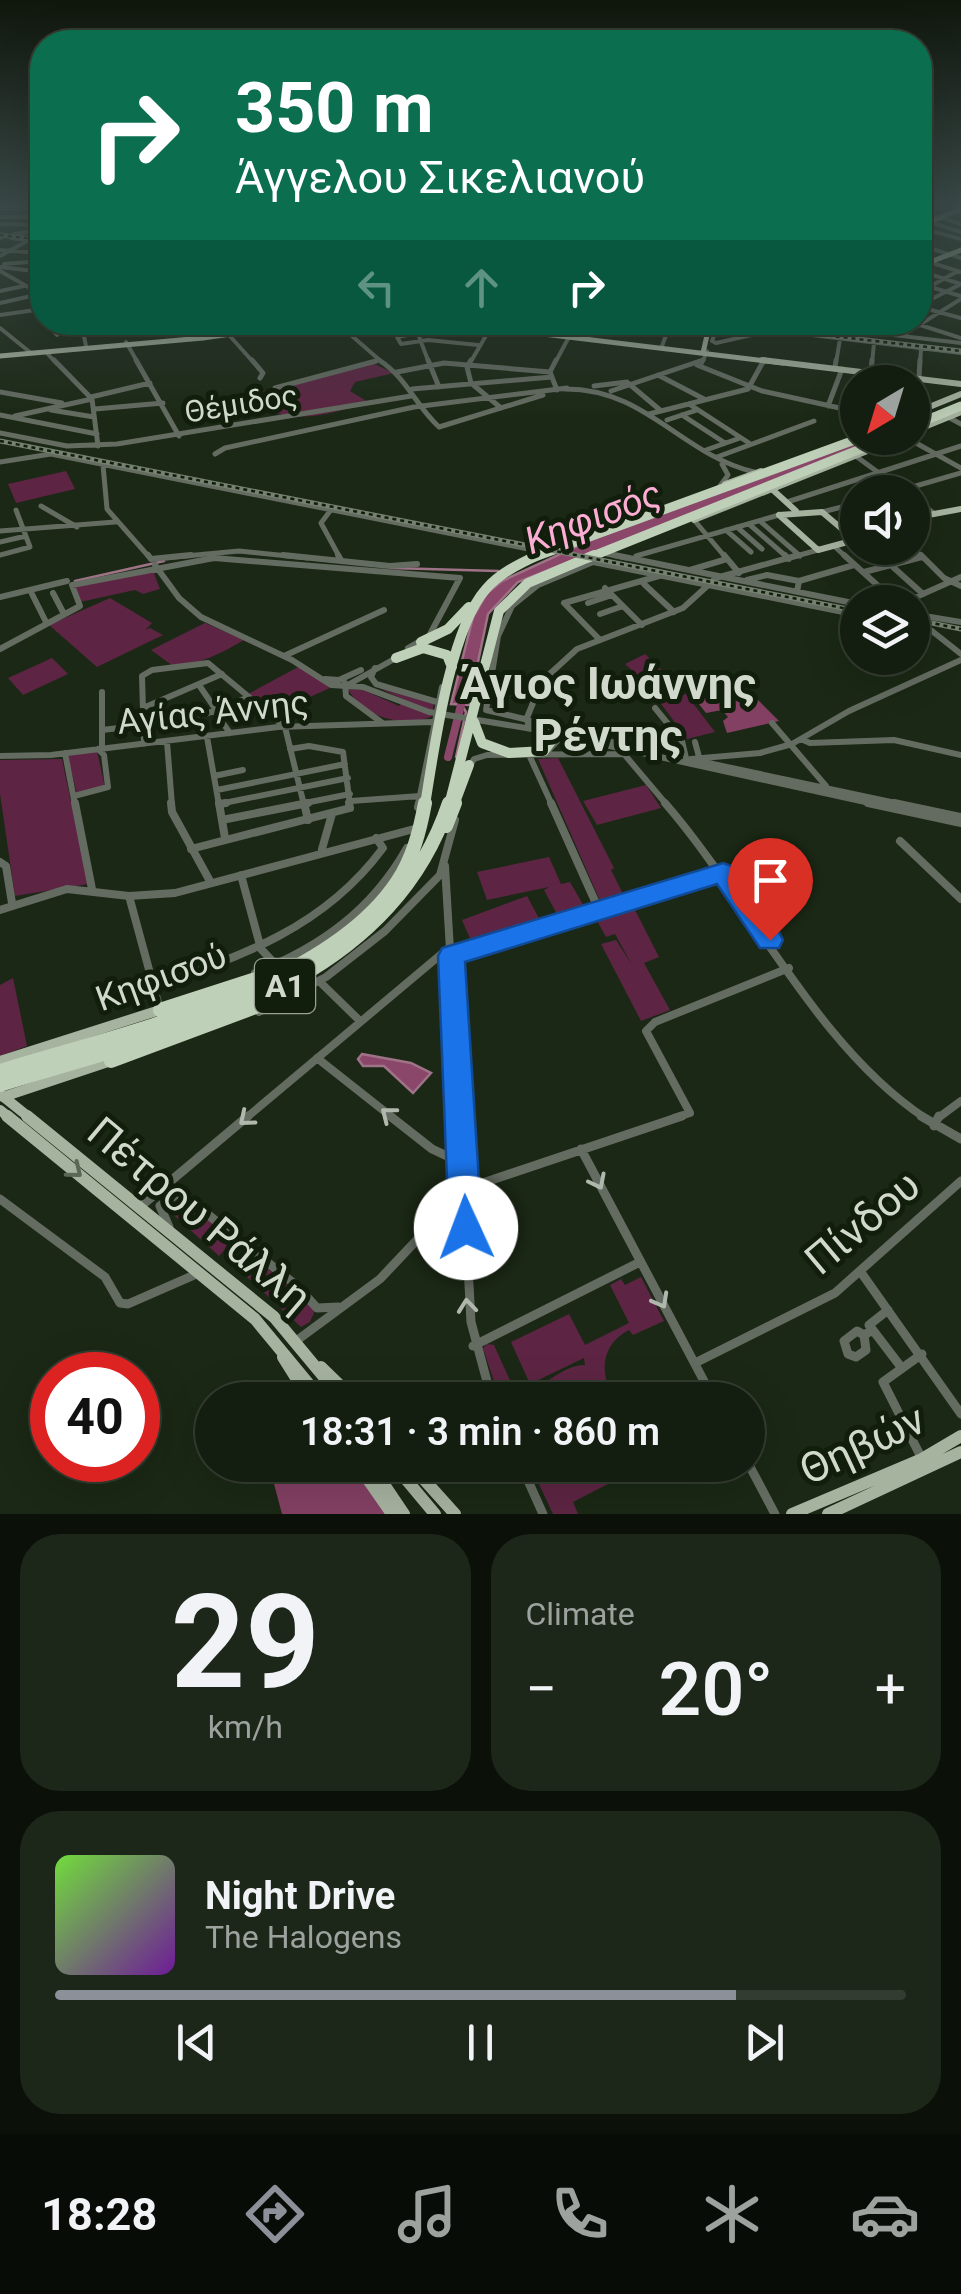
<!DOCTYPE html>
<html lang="en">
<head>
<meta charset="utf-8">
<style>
  :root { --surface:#141e10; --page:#1d2719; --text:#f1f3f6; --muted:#9da29f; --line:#333c30; --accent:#8c9099 }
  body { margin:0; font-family:Roboto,sans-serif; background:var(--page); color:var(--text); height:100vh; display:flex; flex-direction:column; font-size:38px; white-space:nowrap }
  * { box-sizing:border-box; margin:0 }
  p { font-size:32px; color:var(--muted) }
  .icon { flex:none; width:55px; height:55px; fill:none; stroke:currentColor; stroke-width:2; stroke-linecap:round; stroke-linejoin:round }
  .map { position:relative; height:1514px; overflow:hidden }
  .panel { display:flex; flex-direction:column; gap:20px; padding:20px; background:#0b1009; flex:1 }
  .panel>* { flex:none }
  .top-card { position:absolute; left:30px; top:30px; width:902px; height:305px; border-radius:40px; box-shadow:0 10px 40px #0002,0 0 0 2px var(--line); background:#0b6e4f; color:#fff; overflow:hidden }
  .needle { width:65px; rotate:218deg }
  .controls { position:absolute; left:840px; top:365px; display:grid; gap:20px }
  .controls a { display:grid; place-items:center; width:90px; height:90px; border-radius:50%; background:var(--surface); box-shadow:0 10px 40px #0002,0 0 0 2px var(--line); font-size:50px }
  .speed { position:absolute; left:30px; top:1352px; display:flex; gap:20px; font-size:50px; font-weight:700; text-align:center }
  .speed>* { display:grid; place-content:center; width:130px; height:130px; border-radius:50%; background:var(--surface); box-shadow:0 10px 40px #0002,0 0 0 2px var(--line); line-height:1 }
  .speed .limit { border:15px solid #d22; background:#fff; color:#111 }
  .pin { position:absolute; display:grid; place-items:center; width:85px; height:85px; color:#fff; margin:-102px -42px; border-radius:50% 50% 50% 0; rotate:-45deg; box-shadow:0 0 10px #0007 }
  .pin .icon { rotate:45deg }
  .me { position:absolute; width:110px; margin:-55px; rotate:358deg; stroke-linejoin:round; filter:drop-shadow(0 0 8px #0008) }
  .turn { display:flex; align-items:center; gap:35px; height:210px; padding:0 40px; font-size:45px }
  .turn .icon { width:130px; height:130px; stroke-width:2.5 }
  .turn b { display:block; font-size:70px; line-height:85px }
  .lanes { display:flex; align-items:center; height:95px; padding:0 40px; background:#0003; justify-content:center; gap:50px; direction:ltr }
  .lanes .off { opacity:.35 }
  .big { font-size:75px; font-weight:600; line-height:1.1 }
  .panel .card { flex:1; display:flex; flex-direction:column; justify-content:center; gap:15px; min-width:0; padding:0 35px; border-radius:40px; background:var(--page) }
  .panel .dial { align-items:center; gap:0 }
  .dial b { font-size:130px; line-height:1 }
  .song { display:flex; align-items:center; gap:30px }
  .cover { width:120px; height:120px; border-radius:15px; background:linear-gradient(135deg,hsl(100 70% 55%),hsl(280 70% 35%)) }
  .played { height:10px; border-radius:5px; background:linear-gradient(90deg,var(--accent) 80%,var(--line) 80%) }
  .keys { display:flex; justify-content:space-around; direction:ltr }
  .heat { display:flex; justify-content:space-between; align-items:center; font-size:55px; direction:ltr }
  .panel .tiles { flex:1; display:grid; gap:20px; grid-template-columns:1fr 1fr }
  .card:last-child { grid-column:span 2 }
  .trip { position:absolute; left:195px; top:1382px; width:570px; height:100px; border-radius:50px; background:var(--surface); box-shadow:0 10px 40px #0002,0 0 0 2px var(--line); font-weight:600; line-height:100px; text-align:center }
  .tabs { display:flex; height:160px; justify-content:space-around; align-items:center; background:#080c06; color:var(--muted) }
  .tabs .icon { width:70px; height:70px }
  .tabs .current { color:var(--accent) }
  .tabs b { font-size:45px; color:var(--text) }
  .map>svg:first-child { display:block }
</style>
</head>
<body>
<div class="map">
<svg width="961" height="1514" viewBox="0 0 961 1514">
  <rect width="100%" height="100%" fill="#1b2815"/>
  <!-- green -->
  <path fill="#5d2543" d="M372 363 394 373 355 382 350 391 368 402C337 413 286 428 259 403L258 393 263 391Z
    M66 471 75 489 16 503 8 484Z
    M152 568 160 589 143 594 135 590 80 602 73 586Z
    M110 598 152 623 145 630 150 628 163 635 97 667 49 625Z
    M205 623 244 640C220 654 201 664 173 666L151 650Z
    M645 654 683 691 665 699 686 694 715 732 687 739 659 701 663 699 625 664Z
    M52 658 68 674 23 695 8 678Z
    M300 666 330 688 272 714 248 694Z
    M379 688 434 704 431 717C403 728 362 717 348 689L363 690 399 706 404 700Z
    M97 751 105 787 77 794 67 754Z
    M558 758 614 868 611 870 625 898 601 903 538 759Z
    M62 759 88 884 15 896 0 794V760Z
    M646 785 661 808 597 825 583 801Z
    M549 857 561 884 570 882 585 908 558 916 544 890 549 887 487 900 477 872Z
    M527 896 541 922 472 943 462 920Z
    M633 906 659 957 644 963 670 1010 641 1021 601 944 616 940 632 965 615 934 606 937 595 917Z
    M13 978 27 1046 0 1056V985Z
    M463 986 473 1181 466 1175 456 990Z
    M180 1197 233 1241 219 1256 167 1209Z
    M247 1252 316 1308 310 1322 301 1327 245 1275 248 1270 239 1261Z
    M641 1277 664 1321 633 1335 629 1330C600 1345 599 1374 615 1400H500L483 1348 487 1344 494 1345 517 1396C542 1390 561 1365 585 1365L584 1358 530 1384 511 1342 569 1314 585 1345 629 1323 610 1285 621 1279 625 1285Z
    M530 1465H662V1466H643L573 1502 578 1514H553Z"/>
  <!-- forest -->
  <path fill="#834063" d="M742 684 779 721 727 733 723 721 728 717 722 710 706 713 695 699Z
    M269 1465H353L386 1514H282Z"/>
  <!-- water -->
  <path fill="#8a4769" stroke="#9f7387" stroke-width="2.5" d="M867 438 878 440 518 582 488 614 469 705 451 704 473 617 487 593 502 581 595 538Z
    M362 1054 411 1063 431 1073 413 1093 384 1066H363L358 1059Z"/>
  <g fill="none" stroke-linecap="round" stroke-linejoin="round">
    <!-- stream -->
    <path stroke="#9f7387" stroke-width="2.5" d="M391 568 498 571
      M75 581 164 561
      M456 757 466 712 461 704"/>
    <!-- river -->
    <path stroke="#8a4769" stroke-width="8" d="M448 757 463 697"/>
    <!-- minor-far4 -->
    <path stroke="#646b61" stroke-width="4" d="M0 208H42
      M920 211 961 224
      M0 217H42
      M929 222 961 232
      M0 224 42 225
      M920 228 961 239
      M14 234 42 230
      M0 238 5 236
      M11 238 42 242
      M920 245 961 258
      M0 250 42 253
      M0 256 29 240
      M920 259 961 272
      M4 264 42 261
      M0 267 42 272
      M0 271 42 295
      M920 271 961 284
      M920 284 961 296
      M0 291 24 286
      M920 292 958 271
      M0 303 40 294
      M920 305 961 284
      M920 307 961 318
      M0 315 42 309
      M46 322 57 335
      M81 322 86 346
      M336 322 383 363
      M424 322 418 334 429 363
      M605 322 702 333 707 323
      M704 322 961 353
      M763 322H775
      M784 322 961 343
      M911 322 961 338
      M718 325 712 341 716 343 765 332
      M0 328 31 353
      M882 328 891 322
      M860 331 873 322
      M418 333 397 337 401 344 428 340 478 345
      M229 335 254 363
      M903 335 961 299
      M126 342 138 363
      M662 346 671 322
      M46 352 56 363
      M370 363 376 361
      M470 363 494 322
      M555 363 577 322
      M702 363 707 351
      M763 363 765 359
      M836 363 840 339
      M872 363 874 343
      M920 363 921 349"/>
    <!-- minor-far3 -->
    <path stroke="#646b61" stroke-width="5" d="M54 360 92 399 98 446
      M136 360 179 436
      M252 360 263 373 260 378
      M379 360C407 378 415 405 439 427
      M428 360 439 387
      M471 360 467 367 471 383 501 408
      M556 360 550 372 557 390
      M697 365 762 391 858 412
      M835 367 836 360
      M871 371 872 360
      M397 372 444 363 550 372
      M658 375 704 399
      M919 377 920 360
      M628 383 660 410
      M594 386 627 382
      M275 388 376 361
      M412 389 552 377
      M564 389C646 388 680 454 754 472
      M611 391 703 360
      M0 392 62 403
      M91 397 150 383
      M689 404 749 443
      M828 406 842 369
      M95 409 163 403
      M51 410 94 417
      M649 414 748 389 764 360
      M0 415 97 434
      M682 415 725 443
      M15 416 92 399
      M948 417 961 424
      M667 420 697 410
      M439 427 543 395
      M0 433 67 446 117 444 411 396
      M907 438 961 468
      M706 450 740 438
      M215 454 225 448 414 407 567 388
      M717 457 814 421
      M857 457 905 492
      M0 462 51 454 543 552
      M103 465 107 509 150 558
      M720 486 728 475 722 464
      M895 492 961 473
      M912 497 935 514
      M787 502 961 446
      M41 506 77 527
      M330 511 321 523 340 558
      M822 512 858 503
      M694 520 726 558
      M760 521 800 556
      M749 524 788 558
      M737 527 762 549
      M726 530 751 552
      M0 531 115 522
      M0 542 26 536
      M834 546 847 558
      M912 547 923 558
      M607 554 626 558
      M0 555 30 547 16 510
      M636 556 779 515
      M164 558 239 551 308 558
      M789 558 818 550"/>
    <!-- minor-far2 -->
    <path stroke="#646b61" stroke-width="6" d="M148 555 151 559 191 555
      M283 555 390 566 417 564
      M338 555 341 560
      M614 555 858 604
      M724 555 739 573
      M785 555 789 559
      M844 555 896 602
      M921 555 944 578 961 586
      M155 565 179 598 201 617 292 660 331 685 363 687 429 712 532 729 879 805
      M893 567 923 594
      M690 570 727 559
      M864 572 922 557
      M747 580 767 575 799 581
      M644 584 674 612
      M605 588 642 625
      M797 592 799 581 854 565
      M53 593 64 614
      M32 594 46 622
      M0 597 67 581
      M905 602 961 577
      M588 603 612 595
      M600 614 623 606
      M912 614 961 622
      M912 626 932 631 961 654
      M600 640 564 603 659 576
      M0 649 80 606 72 585 214 558 460 578 429 636 408 648
      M284 656 384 610
      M375 668 371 677 376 684 437 702
      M325 679 339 680 361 670
      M345 683 346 696 381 722
      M199 685 216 710
      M346 686 396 658
      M102 692V749
      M496 698 541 682
      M143 708 222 674
      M655 708 682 741 686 758
      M214 711 230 733
      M526 720 542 681 577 649 683 608 716 578 799 555
      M188 721 249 697
      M533 721 486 710 498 636 512 606 538 585 593 562 858 615
      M772 723 826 786
      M528 724 657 752
      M102 730 179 721
      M207 737 219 805
      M801 739 810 743 894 740 961 755
      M167 742 172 805
      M695 742 699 757
      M144 744 142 676 152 670 208 663 285 727 304 805
      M290 749 309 746 343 752 350 805
      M65 753 75 805
      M624 754 667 805
      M544 755 562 736
      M0 756 51 755 278 727 432 722
      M530 757 552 805
      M691 759 760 753 792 744 849 711 961 660
      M699 761 905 805
      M468 769 474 759 487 755 623 754
      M214 776 243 770
      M217 790 345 764
      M74 796 108 787 104 755 98 749
      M351 801 420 796
      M219 804 348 778
      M295 805 350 794
      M418 805 442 687"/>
    <!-- minor-far1 -->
    <path stroke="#646b61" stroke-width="8" d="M75 803 92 889
      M171 803 172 812 211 883
      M219 803 225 838
      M304 803 308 820
      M551 803 599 910
      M665 803C750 901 817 1047 925 1118
      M868 803 961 823
      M894 803 961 817
      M219 804 226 803
      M418 807 419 803
      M222 820 308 803
      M900 841 961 899
      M191 849 350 808 349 803
      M322 849 332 814
      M0 862 6 866 12 903
      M445 866 460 1118
      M241 875 261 949 276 965
      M129 896 160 1010
      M0 910 67 889 129 896 175 893 414 829
      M451 956 723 873
      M255 973C321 947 372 910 407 848
      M319 981 360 1021
      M151 987C242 956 324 928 383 848L376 838
      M259 1012 326 977 385 931 440 875 455 820
      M317 1058 393 1118
      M246 1118 451 946
      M674 1118 690 1113 646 1031 655 1022 789 968
      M938 1118 961 1101"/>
    <!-- minor -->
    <path stroke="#646b61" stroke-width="9" d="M390 1116 432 1149 462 1163
      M460 1116 471 1322 492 1400
      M921 1116 961 1139
      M934 1126 939 1116
      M581 1149 714 1400
      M171 1185 297 1286 317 1308 338 1307
      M0 1199 105 1277 120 1303 128 1304 199 1273
      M141 1206 248 1116
      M446 1212 458 1214 462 1232
      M169 1227 160 1206 178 1193
      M860 1271 961 1414
      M888 1310 869 1325 901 1367
      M857 1331 864 1335 866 1350 856 1357 848 1354 844 1341Z
      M864 1335 873 1330
      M296 1341 380 1279 465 1189 682 1116
      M473 1346 640 1262
      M695 1363 835 1293 961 1181
      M921 1457 883 1382 922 1354
      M748 1463 775 1514
      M521 1465 543 1514"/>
    <!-- major-far3 -->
    <path stroke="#a6b39f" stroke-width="5" d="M920 226 961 209
      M920 266 961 250
      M444 322 783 363
      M703 353 710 322
      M0 356 203 338 317 322"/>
    <!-- major-far2 -->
    <path stroke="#a6b39f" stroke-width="6" d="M762 360 961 384
      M912 414 961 394
      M912 432 961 412
      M725 484 761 471
      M773 490 796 511
      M779 515 818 550 855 540
      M779 515 822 512 855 540
      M912 518 961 509
      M694 520 900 438"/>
    <!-- major-far1 -->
    <path stroke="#a6b39f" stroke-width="10" d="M0 1061 160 1010
      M0 1094 30 1118
      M3 1097 111 1061
      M0 1110 10 1118"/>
    <!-- major -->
    <path stroke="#a6b39f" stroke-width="12" d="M7 1116 255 1319 322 1400
      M27 1116 274 1317 343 1400
      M283 1357 310 1400
      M321 1367 355 1400
      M358 1465 392 1514
      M371 1465 404 1514
      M394 1465 435 1514
      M411 1465 455 1514
      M792 1514 922 1459 961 1436
      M828 1514 961 1452"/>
    <!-- highway-far2 -->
    <path stroke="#bfd0b8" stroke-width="9" d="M912 426 961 406
      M532 558 860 438
      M588 558 888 438"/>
    <!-- highway-far1 -->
    <path stroke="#bfd0b8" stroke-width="10" d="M421 642 448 629 469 607
      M396 658 423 648 447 655 452 667
      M474 722 482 743 509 753 544 751 559 730
      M425 805C434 750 450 629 486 589 500 573 519 564 538 555
      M449 805 499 611 528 583 594 555
      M454 805 469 765"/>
    <!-- highway -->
    <path stroke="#bfd0b8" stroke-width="14" d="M446 826 455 803
      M160 1010 262 977
      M111 1061 261 1005
      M0 1071C118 1034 325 990 397 882 413 858 420 830 425 803
      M0 1085C170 1031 385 994 449 803"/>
    <defs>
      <path id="rail" d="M0 235 42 240
        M720 322 767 328
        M780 330 961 351
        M0 441 858 611
        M912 619 961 629"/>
    </defs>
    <!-- rail casing -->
    <use href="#rail" stroke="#768171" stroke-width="5"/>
    <!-- rail -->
    <use href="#rail" stroke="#121e0c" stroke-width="2.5" stroke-dasharray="4" stroke-linecap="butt"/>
  </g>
  <!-- one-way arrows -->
  <defs><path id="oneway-chevron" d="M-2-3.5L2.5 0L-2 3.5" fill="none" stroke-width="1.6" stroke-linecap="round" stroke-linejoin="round" transform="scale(2.5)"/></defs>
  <g stroke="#b0b8ad">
    <use href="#oneway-chevron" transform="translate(388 1114) rotate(-142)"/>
    <use href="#oneway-chevron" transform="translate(246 1119) rotate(140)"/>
    <use href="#oneway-chevron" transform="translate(598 1182) rotate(63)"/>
    <use href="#oneway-chevron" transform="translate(661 1301) rotate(61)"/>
    <use href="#oneway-chevron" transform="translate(467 1306) rotate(-96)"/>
  </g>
  <use stroke="#5c6856" href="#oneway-chevron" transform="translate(75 1171) rotate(39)"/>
  <!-- sky -->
  <linearGradient id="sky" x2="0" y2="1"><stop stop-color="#0f160c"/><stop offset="0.49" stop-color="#394846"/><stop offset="1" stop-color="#394846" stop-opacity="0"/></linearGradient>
  <rect width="961" height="419" fill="url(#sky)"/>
  <!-- route -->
  <path fill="#1a73e8" stroke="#114b97" stroke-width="2.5" d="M723 863 732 866 779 932 783 940 779 948H760L717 884 465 962 482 1228 477 1239 466 1244 454 1239 449 1228 438 956 442 948Z"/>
  <g text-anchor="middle" stroke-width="10" stroke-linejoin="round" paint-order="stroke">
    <!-- far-street labels -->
    <g font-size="30" fill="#d1d9cd" stroke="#121e0c">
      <text transform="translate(241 404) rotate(-9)" y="10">Θέμιδος</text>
    </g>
    <!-- shield labels -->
    <rect fill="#121e0c" stroke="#98a193" stroke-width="2.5" x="255" y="959" width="60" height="54" rx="8"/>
    <g font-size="32" font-weight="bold" fill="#d1d9cd">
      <text x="285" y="997">Α1</text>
    </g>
    <!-- street labels -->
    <g font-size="35" fill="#d1d9cd" stroke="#121e0c">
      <text transform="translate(213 712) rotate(-6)" y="12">Αγίας Άννης</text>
      <text transform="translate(161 977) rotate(-20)" y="12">Κηφισού</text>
    </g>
    <!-- water labels -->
    <g font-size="38" font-style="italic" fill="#fdadd3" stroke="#121e0c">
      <text transform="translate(593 517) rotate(-21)" y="13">Κηφισός</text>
    </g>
    <!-- near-street labels -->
    <g font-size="42" fill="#d1d9cd" stroke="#121e0c">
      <text transform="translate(200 1214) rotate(40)" y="15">Πέτρου Ράλλη</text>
      <text transform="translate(862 1222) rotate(-40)" y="15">Πίνδου</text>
      <text transform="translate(862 1444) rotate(-25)" y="15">Θηβών</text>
    </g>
    <!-- district labels -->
    <g font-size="45" font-weight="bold" fill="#d1d9cd" stroke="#121e0c">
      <text x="608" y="699">Άγιος Ιωάννης<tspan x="608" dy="52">Ρέντης</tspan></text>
    </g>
  </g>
</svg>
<div class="controls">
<a><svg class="needle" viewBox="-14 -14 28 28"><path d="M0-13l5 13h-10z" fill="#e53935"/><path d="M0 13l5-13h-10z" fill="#9da29f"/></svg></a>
<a><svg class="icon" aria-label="sound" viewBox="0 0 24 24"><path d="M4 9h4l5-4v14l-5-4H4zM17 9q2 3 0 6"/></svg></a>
<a><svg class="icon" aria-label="layers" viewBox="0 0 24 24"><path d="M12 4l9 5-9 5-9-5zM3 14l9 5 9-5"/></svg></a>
</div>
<div class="speed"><div class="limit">40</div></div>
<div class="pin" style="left:770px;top:940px;background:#d93025"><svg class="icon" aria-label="arrive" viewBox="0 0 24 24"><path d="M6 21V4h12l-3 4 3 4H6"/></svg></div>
<svg class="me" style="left:466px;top:1228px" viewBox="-20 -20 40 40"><circle r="19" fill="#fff"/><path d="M0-13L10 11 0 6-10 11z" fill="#1a73e8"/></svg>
<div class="trip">18:31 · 3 min · 860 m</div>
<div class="top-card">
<div class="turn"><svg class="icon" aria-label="right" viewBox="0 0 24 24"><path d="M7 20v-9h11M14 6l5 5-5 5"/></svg><div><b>350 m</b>Άγγελου Σικελιανού</div></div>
<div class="lanes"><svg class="icon off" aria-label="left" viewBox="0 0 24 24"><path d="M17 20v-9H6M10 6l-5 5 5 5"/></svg><svg class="icon off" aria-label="ahead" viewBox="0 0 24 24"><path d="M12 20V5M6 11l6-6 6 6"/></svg><svg class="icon" aria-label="right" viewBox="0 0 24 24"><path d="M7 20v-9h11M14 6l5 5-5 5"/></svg></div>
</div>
</div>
<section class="panel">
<div class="tiles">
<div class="card dial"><b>29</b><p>km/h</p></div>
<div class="card"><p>Climate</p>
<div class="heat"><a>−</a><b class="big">20°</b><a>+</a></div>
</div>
<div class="card">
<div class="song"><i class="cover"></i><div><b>Night Drive</b><p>The Halogens</p></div></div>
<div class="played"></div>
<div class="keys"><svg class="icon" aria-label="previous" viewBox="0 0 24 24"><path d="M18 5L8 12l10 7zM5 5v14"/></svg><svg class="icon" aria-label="pause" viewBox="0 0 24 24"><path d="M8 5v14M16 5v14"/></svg><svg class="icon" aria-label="next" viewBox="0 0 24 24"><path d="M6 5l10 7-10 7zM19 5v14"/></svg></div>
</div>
</div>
</section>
<nav class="tabs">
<b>18:28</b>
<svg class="icon current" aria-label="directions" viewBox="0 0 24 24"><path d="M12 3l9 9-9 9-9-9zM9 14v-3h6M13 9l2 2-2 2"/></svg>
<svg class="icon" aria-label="music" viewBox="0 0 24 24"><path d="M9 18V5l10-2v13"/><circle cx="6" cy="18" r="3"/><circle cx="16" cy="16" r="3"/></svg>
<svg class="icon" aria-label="phone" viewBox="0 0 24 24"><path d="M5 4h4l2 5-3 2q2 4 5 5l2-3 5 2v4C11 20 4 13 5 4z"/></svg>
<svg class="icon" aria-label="climate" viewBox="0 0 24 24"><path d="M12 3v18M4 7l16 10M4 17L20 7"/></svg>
<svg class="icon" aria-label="car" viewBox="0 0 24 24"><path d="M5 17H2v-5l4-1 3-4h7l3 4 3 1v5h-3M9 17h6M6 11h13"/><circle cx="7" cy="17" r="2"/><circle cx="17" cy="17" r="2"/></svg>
</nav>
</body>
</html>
